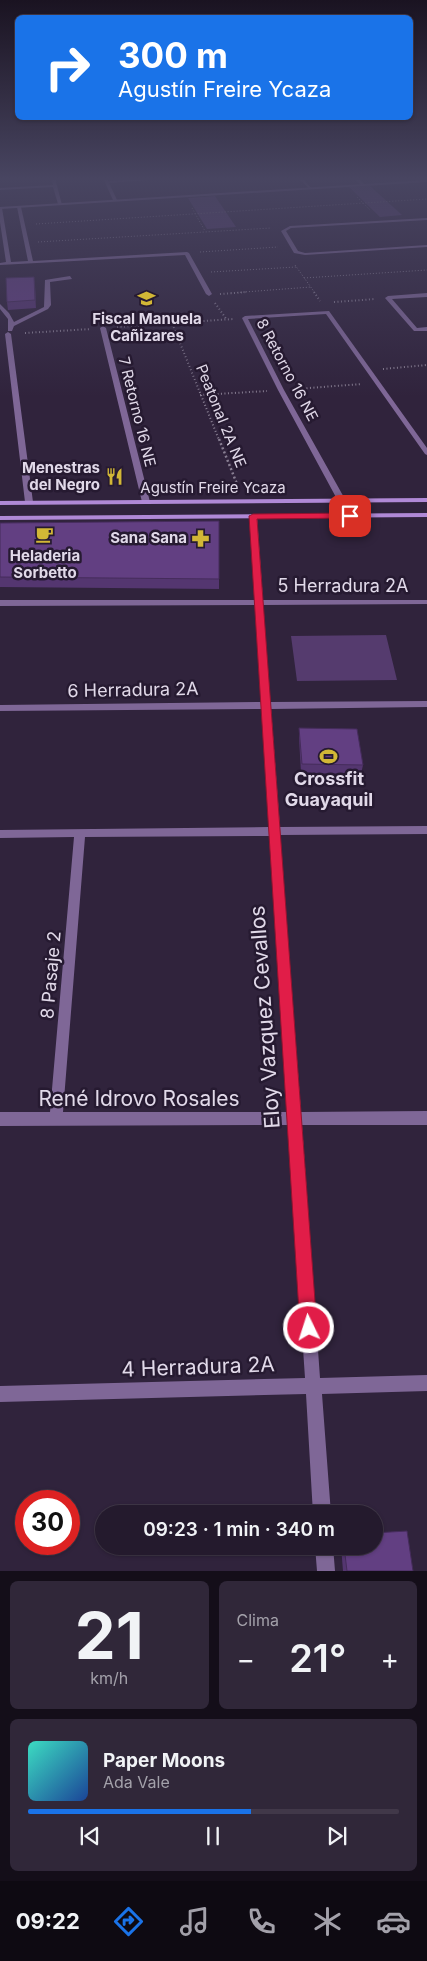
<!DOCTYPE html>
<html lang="es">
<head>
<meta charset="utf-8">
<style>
  :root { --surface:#241a2d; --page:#302739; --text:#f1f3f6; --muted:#a3a1aa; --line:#413849; --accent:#1a73e8 }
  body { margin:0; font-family:Inter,sans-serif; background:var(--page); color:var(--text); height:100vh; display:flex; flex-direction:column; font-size:19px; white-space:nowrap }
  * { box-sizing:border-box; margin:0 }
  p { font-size:16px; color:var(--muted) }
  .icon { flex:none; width:28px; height:28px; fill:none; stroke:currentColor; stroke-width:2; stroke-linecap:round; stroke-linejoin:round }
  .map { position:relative; height:1571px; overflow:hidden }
  .side { display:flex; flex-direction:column; gap:10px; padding:10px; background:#140e19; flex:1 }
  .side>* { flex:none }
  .hud { position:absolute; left:15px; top:15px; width:398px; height:105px; border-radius:8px; box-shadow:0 1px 4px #0004,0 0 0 1px var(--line); background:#1a73e8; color:#fff; overflow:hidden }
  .speed { position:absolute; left:15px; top:1490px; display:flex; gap:10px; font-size:25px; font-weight:700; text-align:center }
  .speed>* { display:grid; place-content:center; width:65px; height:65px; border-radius:50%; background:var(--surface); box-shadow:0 1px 4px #0004,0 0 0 1px var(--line); line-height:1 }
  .speed .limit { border:8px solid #d22; background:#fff; color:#111 }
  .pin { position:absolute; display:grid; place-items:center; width:42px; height:42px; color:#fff; margin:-21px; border-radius:10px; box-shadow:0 2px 8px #0006 }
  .me { position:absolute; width:55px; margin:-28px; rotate:356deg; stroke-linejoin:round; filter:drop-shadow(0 0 4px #0008) }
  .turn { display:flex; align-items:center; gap:18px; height:105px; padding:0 20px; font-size:22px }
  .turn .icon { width:65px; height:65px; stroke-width:2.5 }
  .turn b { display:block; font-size:35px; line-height:42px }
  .big { font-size:38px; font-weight:600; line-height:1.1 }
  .side .card { flex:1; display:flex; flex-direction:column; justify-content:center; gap:8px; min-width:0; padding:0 18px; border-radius:8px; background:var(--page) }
  .side .dial { align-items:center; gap:0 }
  .dial b { font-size:65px; line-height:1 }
  .song { display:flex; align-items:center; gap:15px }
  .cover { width:60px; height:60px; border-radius:8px; background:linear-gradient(135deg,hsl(170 70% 55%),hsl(220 70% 35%)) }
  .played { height:5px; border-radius:2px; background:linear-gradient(90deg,var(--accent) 60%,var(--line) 60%) }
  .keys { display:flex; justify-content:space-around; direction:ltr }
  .heat { display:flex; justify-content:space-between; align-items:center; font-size:28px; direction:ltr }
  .side .tiles { flex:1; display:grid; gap:10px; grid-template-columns:1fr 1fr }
  .card:last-child { grid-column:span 2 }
  .trip { position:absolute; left:95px; top:1505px; width:288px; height:50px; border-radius:25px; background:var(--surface); box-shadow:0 1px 4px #0004,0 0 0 1px var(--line); font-weight:600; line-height:50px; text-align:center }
  .tab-bar { display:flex; height:80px; justify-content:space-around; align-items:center; background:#0e0a12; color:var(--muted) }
  .tab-bar .icon { width:35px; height:35px }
  .tab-bar .current { color:var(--accent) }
  .tab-bar b { font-size:22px; color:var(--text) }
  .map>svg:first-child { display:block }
</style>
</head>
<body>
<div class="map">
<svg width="427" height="1571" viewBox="0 0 427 1571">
  <rect width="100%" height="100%" fill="#30233c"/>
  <!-- green -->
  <path fill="#553b6e" d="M370 186 402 215 380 217 349 187Z
    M215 196 236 227 207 229 188 198Z
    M386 635 397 680 297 681 291 636Z"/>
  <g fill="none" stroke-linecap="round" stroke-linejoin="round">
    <!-- path-far2 -->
    <path stroke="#887e92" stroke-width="1" stroke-dasharray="1 2" stroke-linecap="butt" d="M357 197 370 210
      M192 208 205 231
      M36 224 427 199
      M38 242 271 228
      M200 252 278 247
      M295 265 315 293
      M211 272 296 267
      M304 278 427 270
      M231 293 311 287"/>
    <!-- path-far1 -->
    <path stroke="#887e92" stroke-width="2" stroke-dasharray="1 2.5" stroke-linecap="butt" d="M314 292 320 301
      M220 294 247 292
      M334 302 375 299
      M215 303 227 320
      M172 323 234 319
      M117 327 172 323 219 440
      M25 333 91 329
      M383 369 427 365
      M296 389 362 384
      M200 395 267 391"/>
    <!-- path -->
    <path stroke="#887e92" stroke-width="2.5" stroke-dasharray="2 2.5" stroke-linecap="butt" d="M219 439 239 489"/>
    <!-- service -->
    <path fill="#7f6797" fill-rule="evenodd" d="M70 276 72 279 50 282 51 305 48 309 14 326 12 331H8V319L0 309V304L9 313 14 322 44 307 45 280Z"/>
    <!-- minor -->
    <path fill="#7f6797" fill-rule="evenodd" d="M51 178H55L62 205 58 204 53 187 0 190V188L53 185Z
      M103 178H107L108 181 174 178 109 183 117 200 115 201 113 200Z
      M298 178H302L312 189H310Z
      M354 178H358L365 185 362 186Z
      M19 206 21 207 33 261 187 252 189 253 212 294 209 296 206 294 185 255 0 265V263L6 262 0 222V207L2 208 11 262 28 261 17 207Z
      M427 218V220L291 228 286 231 298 251 305 253 427 245V247L305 255 294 253 281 231 290 226Z
      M427 293V297L392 299 417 328 427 327V331H414L385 298 388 296Z
      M329 311 427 448V455L425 454 326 314 248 319 284 390 346 501 342 503 338 501 278 390 242 318 245 316Z
      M103 326 106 328 150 502 149 504 142 502 100 328Z
      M8 332 11 334 33 502 29 504 25 502 5 334Z
      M250 514H256L257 516 263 600H427V604L263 605 270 702 427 701V707L271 709 280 827 427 826V834L280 835 301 1112 427 1111V1125H302L320 1378 427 1375V1391L322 1394 331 1514H313L306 1394 0 1402V1386L305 1378 288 1125 0 1126V1112H50L74 837 0 838V830L269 827 262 709 0 711V705L261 702 255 605 0 606V600H255ZM270 836 288 1112H63L85 837Z
      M315 1546H333L335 1571H317Z"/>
    <!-- tertiary -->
    <path fill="#7f6797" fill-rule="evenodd" d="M427 180V182L0 209V207Z"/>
    <!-- secondary -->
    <path fill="#b089d6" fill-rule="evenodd" d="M427 498V502L0 505V501Z
      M427 513V517L0 520V516Z"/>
  </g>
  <!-- wall -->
  <path fill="#543670" d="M35 285 36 308 8 310 7 302Z
    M219 521V589L0 587V523Z
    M299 728 363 765 361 774 301 773 299 738Z
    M341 1546H374L413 1571H343Z"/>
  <!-- shaded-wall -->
  <path fill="#452c5b" d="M34 277 35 285 36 308 35 300Z"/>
  <!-- building -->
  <path fill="#623f82" stroke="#452c5b" d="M34 277 35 300 7 302 6 278Z
    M219 521V579L0 577V523Z
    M299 728 357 729 363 765 302 764Z
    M407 1531 413 1571H347L344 1546H374V1533Z"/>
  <!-- sky -->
  <linearGradient id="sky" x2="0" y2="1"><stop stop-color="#1a1321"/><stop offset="0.45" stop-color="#484561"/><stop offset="1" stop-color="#484561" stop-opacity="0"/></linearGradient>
  <rect width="427" height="397" fill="url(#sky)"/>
  <!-- route -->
  <path fill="#e11d48" stroke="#92132f" d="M350 513 353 514V518L257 519 317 1328 315 1334 309 1336 302 1334 300 1328 249 516 253 514Z"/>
  <!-- icons -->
  <defs>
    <symbol id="school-bare" viewBox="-9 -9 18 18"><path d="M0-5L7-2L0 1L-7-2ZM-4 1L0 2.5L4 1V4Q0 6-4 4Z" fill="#d2b736" stroke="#261a31" stroke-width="2.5" paint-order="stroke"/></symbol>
    <symbol id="restaurant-bare" viewBox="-9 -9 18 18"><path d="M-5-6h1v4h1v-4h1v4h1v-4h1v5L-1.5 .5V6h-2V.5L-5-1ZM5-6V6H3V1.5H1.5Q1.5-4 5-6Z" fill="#d2b736" stroke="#261a31" stroke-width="2.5" paint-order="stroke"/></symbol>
    <symbol id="cafe-bare" viewBox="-9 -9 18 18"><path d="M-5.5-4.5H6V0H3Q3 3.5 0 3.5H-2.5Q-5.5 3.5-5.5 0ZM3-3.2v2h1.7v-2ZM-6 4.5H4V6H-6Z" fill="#d2b736" stroke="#261a31" stroke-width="2.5" paint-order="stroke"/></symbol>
    <symbol id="pharmacy-bare" viewBox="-9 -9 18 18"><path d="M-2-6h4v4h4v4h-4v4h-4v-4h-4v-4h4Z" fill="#d2b736" stroke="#261a31" stroke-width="2.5" paint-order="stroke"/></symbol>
    <symbol id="stadium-bare" viewBox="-9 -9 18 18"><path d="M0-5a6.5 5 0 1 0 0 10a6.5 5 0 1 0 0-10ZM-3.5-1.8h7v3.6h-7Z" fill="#d2b736" stroke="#261a31" stroke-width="2.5" paint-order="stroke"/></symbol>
  </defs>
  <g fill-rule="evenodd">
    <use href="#school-bare" x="134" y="286" width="25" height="25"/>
    <use href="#restaurant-bare" x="102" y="464" width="25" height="25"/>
    <use href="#cafe-bare" x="32" y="522" width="25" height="25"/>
    <use href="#pharmacy-bare" x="188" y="526" width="25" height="25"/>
    <use href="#stadium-bare" x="316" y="744" width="25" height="25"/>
  </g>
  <g text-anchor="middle" stroke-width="5" stroke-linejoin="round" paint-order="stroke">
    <!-- far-poi labels -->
    <g font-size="15" font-weight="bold" fill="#e1d9e9" stroke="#261a31">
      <text x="147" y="324">Fiscal Manuela<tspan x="147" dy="17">Cañizares</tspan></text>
      <text x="100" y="473" text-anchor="end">Menestras<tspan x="100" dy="17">del Negro</tspan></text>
      <text x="187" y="543" text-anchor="end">Sana Sana</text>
      <text x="45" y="561">Heladeria<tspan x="45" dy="17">Sorbetto</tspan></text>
    </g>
    <!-- far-street labels -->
    <g font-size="15" fill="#e1d9e9" stroke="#261a31">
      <text transform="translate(287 370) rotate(62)" y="5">8 Retorno 16 NE</text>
      <text transform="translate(137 412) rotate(76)" y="5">7 Retorno 16 NE</text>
      <text transform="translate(221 416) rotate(68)" y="5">Peatonal 2A NE</text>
      <text x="213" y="493">Agustín Freire Ycaza</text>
    </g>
    <!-- street labels -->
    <g font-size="18" fill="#e1d9e9" stroke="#261a31">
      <text x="343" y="592">5 Herradura 2A</text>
      <text transform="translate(133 690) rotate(-1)" y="6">6 Herradura 2A</text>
      <text transform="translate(51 975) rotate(-85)" y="6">8 Pasaje 2</text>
    </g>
    <!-- poi labels -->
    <g font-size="18" font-weight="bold" fill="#e1d9e9" stroke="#261a31">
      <text x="329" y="785">Crossfit<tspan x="329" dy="21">Guayaquil</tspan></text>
    </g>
    <!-- near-street labels -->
    <g font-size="21" fill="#e1d9e9" stroke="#261a31">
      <text transform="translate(265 1017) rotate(-94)" y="7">Eloy Vazquez Cevallos</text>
      <text x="139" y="1106">René Idrovo Rosales</text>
      <text transform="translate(198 1367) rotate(-2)" y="7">4 Herradura 2A</text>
    </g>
  </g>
</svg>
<div class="speed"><div class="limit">30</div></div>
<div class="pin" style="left:350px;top:516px;background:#d93025"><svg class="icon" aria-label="arrive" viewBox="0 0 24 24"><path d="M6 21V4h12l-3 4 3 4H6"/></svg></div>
<svg class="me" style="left:309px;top:1328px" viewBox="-20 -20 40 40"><circle r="17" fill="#e11d48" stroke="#fff" stroke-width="3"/><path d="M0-11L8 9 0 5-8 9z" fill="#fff"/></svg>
<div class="trip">09:23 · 1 min · 340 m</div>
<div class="hud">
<div class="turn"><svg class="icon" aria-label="right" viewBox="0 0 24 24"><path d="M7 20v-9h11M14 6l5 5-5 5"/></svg><div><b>300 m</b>Agustín Freire Ycaza</div></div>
</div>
</div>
<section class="side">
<div class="tiles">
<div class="card dial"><b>21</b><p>km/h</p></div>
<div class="card"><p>Clima</p>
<div class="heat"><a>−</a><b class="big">21°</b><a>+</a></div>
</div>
<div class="card">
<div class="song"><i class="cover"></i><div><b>Paper Moons</b><p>Ada Vale</p></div></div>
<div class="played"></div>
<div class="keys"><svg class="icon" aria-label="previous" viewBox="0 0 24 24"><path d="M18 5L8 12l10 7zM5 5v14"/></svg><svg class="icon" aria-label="pause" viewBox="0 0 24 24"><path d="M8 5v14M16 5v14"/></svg><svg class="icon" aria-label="next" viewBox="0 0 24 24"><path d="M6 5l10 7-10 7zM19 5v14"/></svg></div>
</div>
</div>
</section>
<nav class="tab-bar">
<b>09:22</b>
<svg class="icon current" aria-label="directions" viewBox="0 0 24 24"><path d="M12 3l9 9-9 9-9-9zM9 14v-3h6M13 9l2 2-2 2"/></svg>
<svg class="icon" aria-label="music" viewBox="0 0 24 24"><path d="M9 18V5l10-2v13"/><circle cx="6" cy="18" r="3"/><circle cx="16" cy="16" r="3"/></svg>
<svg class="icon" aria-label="phone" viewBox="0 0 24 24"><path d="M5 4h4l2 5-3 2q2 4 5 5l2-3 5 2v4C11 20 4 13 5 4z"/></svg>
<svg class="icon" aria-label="climate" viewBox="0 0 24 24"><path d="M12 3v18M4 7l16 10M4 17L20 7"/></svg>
<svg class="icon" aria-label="car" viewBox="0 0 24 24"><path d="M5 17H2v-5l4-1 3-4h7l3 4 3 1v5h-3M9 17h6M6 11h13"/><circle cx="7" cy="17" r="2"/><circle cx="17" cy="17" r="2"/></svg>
</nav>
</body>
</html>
